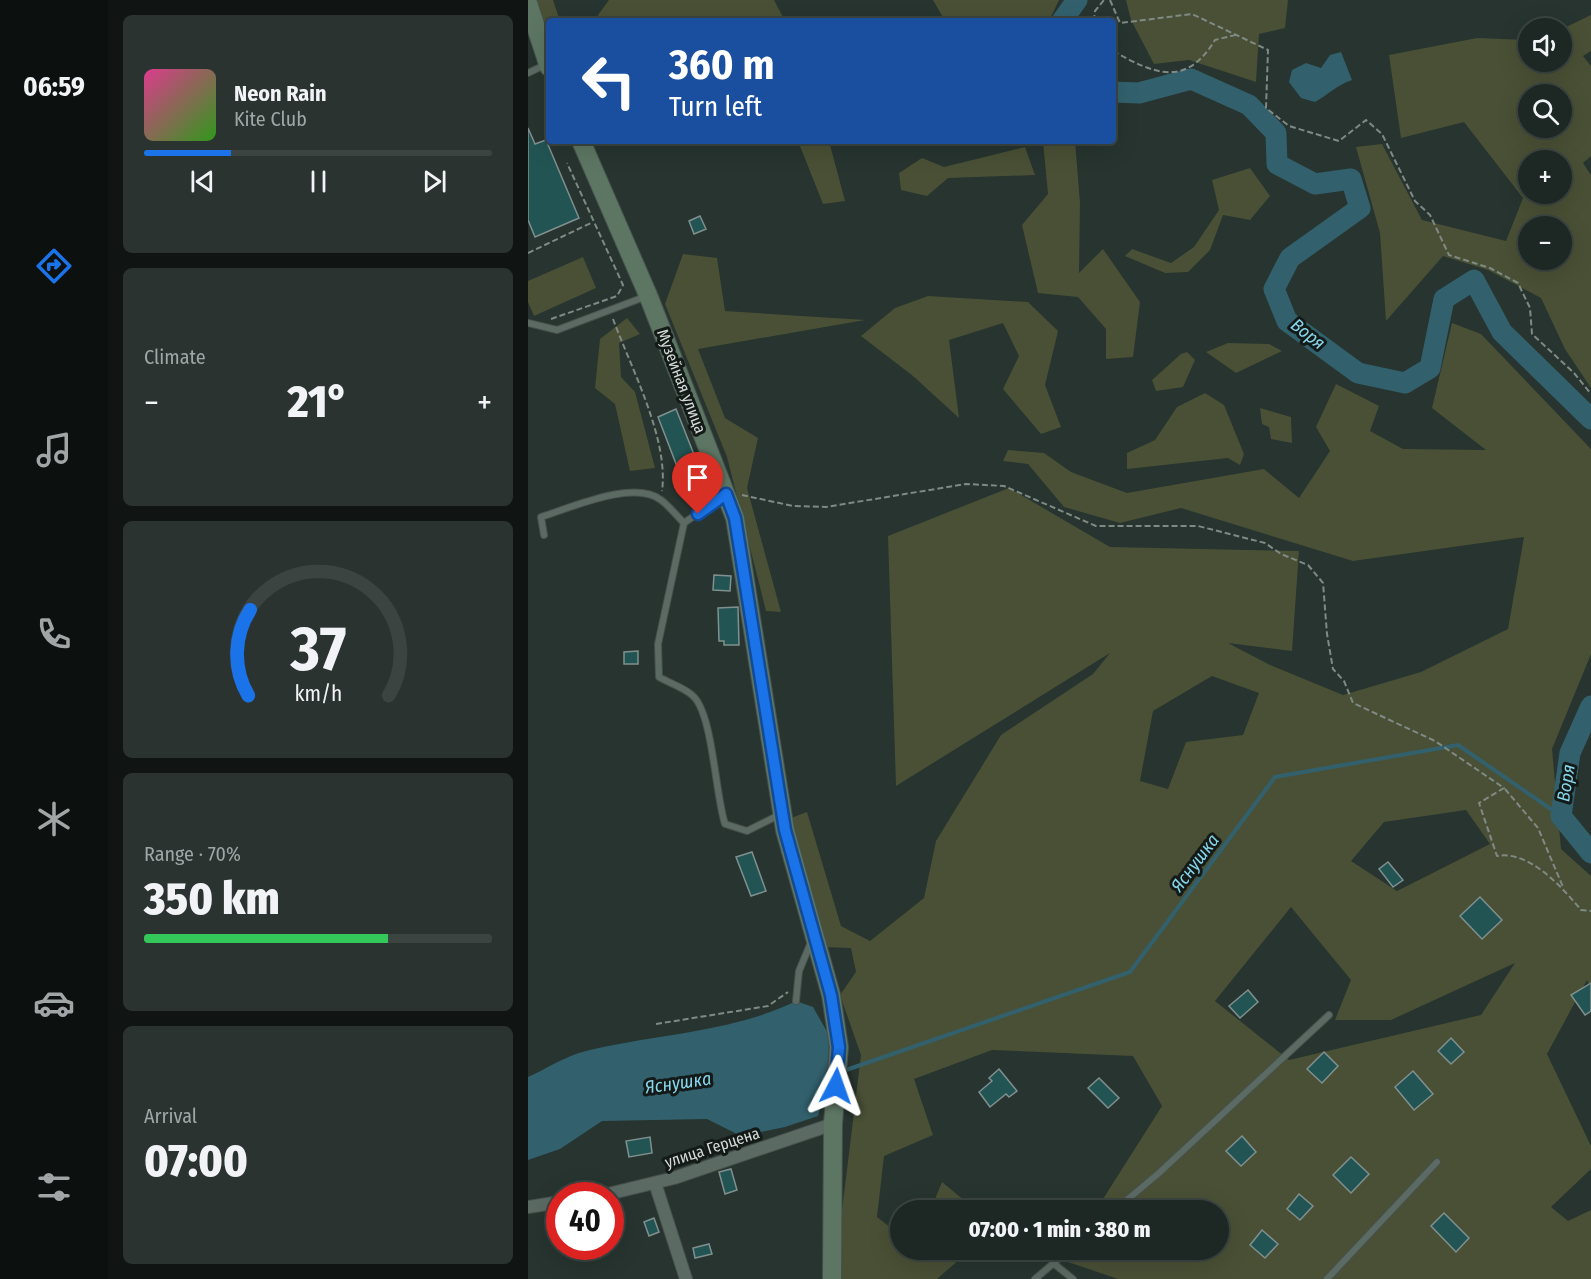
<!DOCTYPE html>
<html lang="en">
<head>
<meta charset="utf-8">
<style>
  :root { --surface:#1d2723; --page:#2a3330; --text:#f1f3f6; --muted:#a0a5a6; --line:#3b4441; --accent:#1a73e8 }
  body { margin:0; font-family:"Fira Sans Condensed",sans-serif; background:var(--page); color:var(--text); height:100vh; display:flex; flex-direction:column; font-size:22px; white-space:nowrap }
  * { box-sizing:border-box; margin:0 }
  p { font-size:20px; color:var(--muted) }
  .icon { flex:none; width:33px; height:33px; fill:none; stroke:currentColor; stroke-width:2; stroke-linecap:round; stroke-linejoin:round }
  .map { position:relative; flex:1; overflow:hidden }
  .drawer { display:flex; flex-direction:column; gap:15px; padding:15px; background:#101513; width:420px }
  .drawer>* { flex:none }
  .guide { position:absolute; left:18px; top:18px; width:570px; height:126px; border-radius:6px; box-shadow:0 6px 24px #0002,0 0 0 2px var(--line); background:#1a4fa0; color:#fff; overflow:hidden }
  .controls { position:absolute; left:990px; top:18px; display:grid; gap:12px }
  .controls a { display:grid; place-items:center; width:54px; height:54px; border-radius:50%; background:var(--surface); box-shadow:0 6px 24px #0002,0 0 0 2px var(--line); font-size:30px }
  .speed { position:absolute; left:18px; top:1182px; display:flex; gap:12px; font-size:30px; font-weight:700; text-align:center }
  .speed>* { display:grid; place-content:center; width:78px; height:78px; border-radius:50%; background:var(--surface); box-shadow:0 6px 24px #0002,0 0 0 2px var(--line); line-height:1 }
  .speed .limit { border:9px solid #d22; background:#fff; color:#111 }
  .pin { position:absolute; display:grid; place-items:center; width:51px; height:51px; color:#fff; margin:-62px -26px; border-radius:50% 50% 50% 0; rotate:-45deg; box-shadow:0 0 6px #0007 }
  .pin .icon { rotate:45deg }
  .me { position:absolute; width:66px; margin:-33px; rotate:4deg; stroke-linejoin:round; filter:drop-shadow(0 0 4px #0008) }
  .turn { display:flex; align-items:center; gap:21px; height:126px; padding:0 24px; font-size:27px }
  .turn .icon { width:78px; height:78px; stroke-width:2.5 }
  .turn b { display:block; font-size:42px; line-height:51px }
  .big { font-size:45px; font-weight:800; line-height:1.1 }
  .drawer .widget { flex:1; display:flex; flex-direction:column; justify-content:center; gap:9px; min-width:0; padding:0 21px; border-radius:9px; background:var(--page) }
  .drawer .dial { align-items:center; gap:0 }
  .dial svg { height:156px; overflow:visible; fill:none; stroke:var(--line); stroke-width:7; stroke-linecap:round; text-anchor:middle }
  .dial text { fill:var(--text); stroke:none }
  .song { display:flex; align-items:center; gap:18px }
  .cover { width:72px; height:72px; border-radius:9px; background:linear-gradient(135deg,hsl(330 70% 55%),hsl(110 70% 35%)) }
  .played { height:6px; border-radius:3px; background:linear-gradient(90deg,var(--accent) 25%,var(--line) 25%) }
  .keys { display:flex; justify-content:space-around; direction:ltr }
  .heat { display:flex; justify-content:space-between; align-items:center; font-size:33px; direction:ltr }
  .charge { height:9px; border-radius:4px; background:linear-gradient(90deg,#34c759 70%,var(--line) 0) }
  .trip { position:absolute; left:362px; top:1200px; width:339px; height:60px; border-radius:30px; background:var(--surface); box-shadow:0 6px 24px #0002,0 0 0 2px var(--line); font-weight:800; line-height:60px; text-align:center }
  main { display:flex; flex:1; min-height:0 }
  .dock { display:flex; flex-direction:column; width:108px; justify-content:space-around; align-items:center; background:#0c100e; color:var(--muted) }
  .dock .icon { width:42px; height:42px }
  .dock .on { color:var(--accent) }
  .dock b { font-size:27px; color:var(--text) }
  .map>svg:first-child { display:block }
</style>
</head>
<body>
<main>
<nav class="dock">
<b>06:59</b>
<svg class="icon on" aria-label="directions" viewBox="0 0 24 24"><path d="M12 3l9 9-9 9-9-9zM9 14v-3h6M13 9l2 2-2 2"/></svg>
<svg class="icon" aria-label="music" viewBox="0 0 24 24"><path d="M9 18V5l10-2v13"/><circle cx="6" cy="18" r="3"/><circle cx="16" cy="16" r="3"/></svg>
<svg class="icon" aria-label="phone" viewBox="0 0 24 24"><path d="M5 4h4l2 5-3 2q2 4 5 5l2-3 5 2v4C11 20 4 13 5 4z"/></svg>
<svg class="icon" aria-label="climate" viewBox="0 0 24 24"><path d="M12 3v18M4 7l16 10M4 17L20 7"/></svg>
<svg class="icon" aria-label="car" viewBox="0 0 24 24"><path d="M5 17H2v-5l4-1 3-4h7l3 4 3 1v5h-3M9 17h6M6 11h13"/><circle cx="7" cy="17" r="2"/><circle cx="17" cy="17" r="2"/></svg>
<svg class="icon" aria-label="filters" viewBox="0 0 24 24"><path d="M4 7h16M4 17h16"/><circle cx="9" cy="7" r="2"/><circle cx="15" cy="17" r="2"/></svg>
</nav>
<section class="drawer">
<div class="widget">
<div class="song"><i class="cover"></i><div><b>Neon Rain</b><p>Kite Club</p></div></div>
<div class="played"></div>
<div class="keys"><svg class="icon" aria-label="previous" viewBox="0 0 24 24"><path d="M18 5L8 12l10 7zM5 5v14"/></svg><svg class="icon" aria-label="pause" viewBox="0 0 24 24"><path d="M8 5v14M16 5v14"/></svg><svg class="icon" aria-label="next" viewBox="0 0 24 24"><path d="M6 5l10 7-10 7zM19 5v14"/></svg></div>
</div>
<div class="widget"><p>Climate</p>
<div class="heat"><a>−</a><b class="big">21°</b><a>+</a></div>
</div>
<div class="widget dial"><svg viewBox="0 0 100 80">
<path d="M14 69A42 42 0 1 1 86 69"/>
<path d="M14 69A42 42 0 0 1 15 25" stroke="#1a73e8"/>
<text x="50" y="56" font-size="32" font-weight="700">37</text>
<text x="50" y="72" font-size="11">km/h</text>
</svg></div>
<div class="widget"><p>Range · 70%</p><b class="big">350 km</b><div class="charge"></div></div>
<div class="widget"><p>Arrival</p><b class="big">07:00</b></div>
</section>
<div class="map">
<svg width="1063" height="1279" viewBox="0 0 1063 1279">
  <rect width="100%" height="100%" fill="#27342f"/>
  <!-- green -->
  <path fill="#495035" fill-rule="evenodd" d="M6 0H25L32 21H21V45Z
    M81 0H246L257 21H183L155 18 153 21H71L70 15Z
    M405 0H531L521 21H417Z
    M598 0H760L757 28 731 34 728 82 661 60 626 64 603 20Z
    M1063 15V51L1055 56 1063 66V156L1055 163 1063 175V388L1037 349 1013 298 960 270 915 256 858 321 852 233 828 147 854 144 894 220 978 241 995 198 936 122 873 138 861 55 949 38 1000 40V62H1034V29ZM1000 94H1034V128H1000ZM1000 160H1034V194H1000ZM1000 226H1034V260H1000Z
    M270 141H301L317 201 295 204Z
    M515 141H547L552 203 551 273 575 249 612 302 605 357 578 359V329L550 297 510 293 494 225 520 194Z
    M497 147 507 175 420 178 399 196 373 190 371 173 394 158 416 167Z
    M722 168 742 196 722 220 695 215 682 250 660 272 637 273 597 256 604 249 643 263 666 247 691 210 684 180Z
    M155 254 189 258 197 311 337 320 170 349 197 418 230 438 219 488 253 612 238 611 199 457 137 304Z
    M55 257 68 288 6 316 0 302V281Z
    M400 296 500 302 530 331 517 385 533 427 513 434 475 389 491 356 475 323 421 340 431 418 385 376 333 336 367 308Z
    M99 318 112 334 91 343 93 377 107 392 127 468 102 471 87 404 67 388 72 339Z
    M924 323 953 334 1063 449V654L1024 749 1033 849 1063 876V988L1059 980 1019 1054 1063 1146V1169L1023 1207 1040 1221 1063 1210V1279H590L537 1261 544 1250H690V1210H568L634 1106 605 1056 464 1050 386 1079 405 1135 356 1156 349 1217 372 1235V1250H442L409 1279H312L311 1235 333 1055 312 995 328 972 323 948 295 947 263 818 279 812 313 926 342 941 396 898 408 841 473 735 565 674 582 653 368 786 360 536 481 488 582 547 771 551 764 651 700 643 742 665 815 695 893 672 980 629 996 537 825 561 653 508 592 523 536 507 500 464 475 461 480 450 516 453 543 472 599 493 736 469 771 498 802 451 788 427 808 384 851 406 842 431 875 449 958 450 904 408ZM684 676 731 693 715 735 658 742 640 789 612 781 625 711ZM938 810 962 844 869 891 823 861 856 822ZM763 907 823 980 807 1020H863L987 963 953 1015 761 1060 687 1001Z
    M700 343 741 344 754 351 708 373 678 352Z
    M659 352 667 360 655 387 628 391 624 380 653 354Z
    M677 393 696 405 716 454 712 465 700 458 599 469V453L627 440 649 407Z
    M732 408 763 417 764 443 743 439 741 427 734 424Z
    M414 1182 448 1210H406L405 1204Z"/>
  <!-- water -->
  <path fill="#32616d" d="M813 52 824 80C809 85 801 94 787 102L773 98 761 82 764 70 778 63 793 68 802 55Z
    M268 1001 285 1007 301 1035 300 1078 290 1116 257 1127 213 1136 179 1119 74 1121 32 1149 0 1160V1077C18 1069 39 1055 58 1051 127 1034 203 1033 268 1001Z"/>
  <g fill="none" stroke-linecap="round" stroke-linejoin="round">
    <!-- stream -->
    <path stroke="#32616d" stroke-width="4" d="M318 1070 602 972 747 777 930 745 1033 816"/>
    <!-- river -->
    <path stroke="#32616d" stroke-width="21" d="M534 21 549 0
      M585 92 611 93 663 79 721 105 748 133 749 164 787 184 823 179 832 208 762 258 746 289 759 321 830 373 877 383 902 368 916 299 946 280 974 332 1063 419
      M1063 706 1042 753 1033 816 1063 853"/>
  </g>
  <!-- building -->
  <path fill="#215453" stroke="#80908f" stroke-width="1.5" d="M0 128 7 144 18 140 51 218 7 237 0 220Z
    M172 216 178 229 166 234 161 221Z
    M148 409 169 462 150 469 130 417Z
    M186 575 203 576 202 591 185 590Z
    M210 607 211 645H196V641H191L190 608Z
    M110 651V664H96V652Z
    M224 852 238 891 223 896 208 857Z
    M860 862 875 880 865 887 851 869Z
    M952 897 974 920 954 939 932 916Z
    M1063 983V1011L1057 1015 1043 995Z
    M720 990 730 1002 712 1018 701 1006Z
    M923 1038 936 1052 923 1064 910 1051Z
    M796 1052 810 1066 794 1083 779 1069Z
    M471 1069 489 1091 481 1097 478 1094 462 1107 451 1092 464 1081 461 1078Z
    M885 1071 905 1094 886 1110 867 1087Z
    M571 1078 591 1098 580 1108 560 1088Z
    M714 1136 728 1152 713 1166 698 1151Z
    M122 1137 124 1153 101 1157 98 1141Z
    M823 1157 841 1174 823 1193 805 1175Z
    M203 1169 209 1190 197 1194 191 1172Z
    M771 1194 785 1206 772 1220 759 1209Z
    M916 1213 941 1238 928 1252 903 1226Z
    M126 1218 131 1232 121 1236 116 1222Z
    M734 1230 750 1244 737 1258 722 1245Z
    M181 1244 184 1254 167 1258 165 1248Z"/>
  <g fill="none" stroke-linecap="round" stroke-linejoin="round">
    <defs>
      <path id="lane" d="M0 73 19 64
        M0 323 29 330 119 296
        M195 496 156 523 130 644 131 677C141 683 155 687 164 695 185 712 187 794 197 824L219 831 251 815
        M16 535 13 517C42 508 106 479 133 500 141 506 149 516 156 523
        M268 1001 271 971 284 940
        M587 1210 631 1173 801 1015
        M525 1263 545 1279
        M507 1279 541 1250
        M799 1279 909 1162"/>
      <path id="street" d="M127 1183 158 1279
        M72 1196 146 1178 305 1124
        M0 1207 32 1202"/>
      <path id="secondary" d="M0 3 21 67
        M53 141 120 295 207 518 257 830 303 995 311 1047 305 1124 304 1279"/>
    </defs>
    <!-- lane casing -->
    <use href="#lane" stroke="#47514d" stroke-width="8"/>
    <!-- street casing -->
    <use href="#street" stroke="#47514d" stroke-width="14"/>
    <!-- secondary casing -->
    <use href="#secondary" stroke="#47514d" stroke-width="20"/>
    <!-- path -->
    <path stroke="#7f8a85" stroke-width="2" stroke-dasharray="6 3" stroke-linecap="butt" d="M582 0 592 23 664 14 740 50 738 108 761 126 811 141 838 120 854 134 887 201 902 215 921 255 962 268 990 283 1002 308 1004 334 1046 373 1063 394
      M566 21 567 11 576 0
      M585 51C626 74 658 88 687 40L707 35
      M0 253 65 222
      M23 319 89 296 95 285 39 163
      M85 319C103 368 141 439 134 491
      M214 495 265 506 298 507 438 484 476 486 568 526H670L737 543 753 554 780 565 795 583 799 634 805 669 816 681 825 703 907 741 976 788 951 803 969 856C1001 850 1034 887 1053 910L1063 911
      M977 789 1010 828 1035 887
      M128 1024 240 1006 260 992
      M191 1140 195 1148"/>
    <!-- lane -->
    <use href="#lane" stroke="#5c6a64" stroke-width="6"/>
    <!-- street -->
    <use href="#street" stroke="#5c6a64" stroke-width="12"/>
    <!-- secondary -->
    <use href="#secondary" stroke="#5d7663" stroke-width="18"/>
  </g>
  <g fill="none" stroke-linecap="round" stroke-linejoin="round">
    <defs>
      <path id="route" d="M170 514 198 494 207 518 257 830 303 995 311 1047 308 1086"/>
    </defs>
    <!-- route casing -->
    <use href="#route" stroke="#114b97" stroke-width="15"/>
    <!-- route -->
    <use href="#route" stroke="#1a73e8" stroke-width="10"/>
  </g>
  <g text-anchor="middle" stroke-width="6" stroke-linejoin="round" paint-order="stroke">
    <!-- street labels -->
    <g font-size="16" fill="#d3dbd7" stroke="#141a18">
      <text transform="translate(154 381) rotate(69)" y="6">Музейная улица</text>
      <text transform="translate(184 1147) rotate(-18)" y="6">улица Герцена</text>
    </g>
    <!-- water labels -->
    <g font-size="18" font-style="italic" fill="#86d7ec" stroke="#141a18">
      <text transform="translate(780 334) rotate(38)" y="6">Воря</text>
      <text transform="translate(1038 783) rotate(-81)" y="6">Воря</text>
      <text transform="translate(667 863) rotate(-53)" y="6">Яснушка</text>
      <text transform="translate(150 1083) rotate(-8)" y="6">Яснушка</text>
    </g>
  </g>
</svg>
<div class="controls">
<a><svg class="icon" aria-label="sound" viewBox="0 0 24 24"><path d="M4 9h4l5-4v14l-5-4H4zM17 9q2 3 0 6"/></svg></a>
<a><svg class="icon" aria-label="search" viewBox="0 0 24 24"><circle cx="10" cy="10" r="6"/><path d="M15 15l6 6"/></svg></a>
<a>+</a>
<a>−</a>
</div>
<div class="speed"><div class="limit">40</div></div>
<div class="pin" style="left:170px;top:514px;background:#d93025"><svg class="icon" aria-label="arrive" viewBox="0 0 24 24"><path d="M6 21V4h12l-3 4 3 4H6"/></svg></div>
<svg class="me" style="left:308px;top:1086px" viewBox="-20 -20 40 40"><path d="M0-17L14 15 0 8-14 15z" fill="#1a73e8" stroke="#fff" stroke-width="4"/></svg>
<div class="trip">07:00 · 1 min · 380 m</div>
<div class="guide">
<div class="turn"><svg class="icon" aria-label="left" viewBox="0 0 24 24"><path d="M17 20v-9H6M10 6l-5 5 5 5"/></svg><div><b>360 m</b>Turn left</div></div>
</div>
</div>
</main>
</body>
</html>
